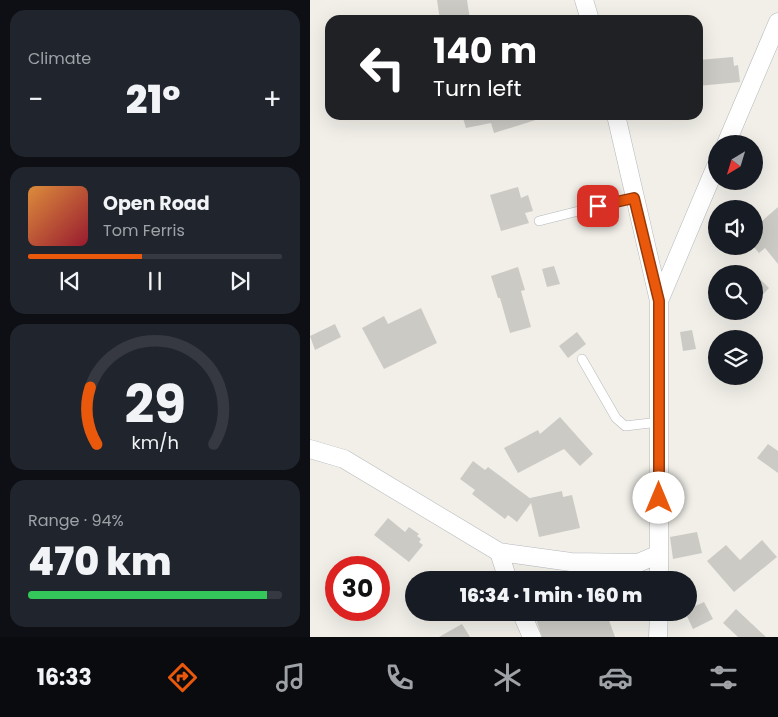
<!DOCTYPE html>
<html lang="en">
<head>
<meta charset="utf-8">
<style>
  :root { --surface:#171b24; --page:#20242c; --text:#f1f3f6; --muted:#9ea1a6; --line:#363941; --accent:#ea580c }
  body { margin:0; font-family:Poppins,sans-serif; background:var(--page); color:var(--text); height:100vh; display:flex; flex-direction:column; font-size:19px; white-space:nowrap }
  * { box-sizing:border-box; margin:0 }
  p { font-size:16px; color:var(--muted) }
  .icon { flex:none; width:28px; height:28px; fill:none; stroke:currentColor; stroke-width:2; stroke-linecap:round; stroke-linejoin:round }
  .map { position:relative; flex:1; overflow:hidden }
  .details { display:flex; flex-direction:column; gap:10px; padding:10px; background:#0d0f14; width:310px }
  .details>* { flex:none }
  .top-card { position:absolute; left:15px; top:15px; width:378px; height:105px; border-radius:15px; box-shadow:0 5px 20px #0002; background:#202124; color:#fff; overflow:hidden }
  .needle { width:32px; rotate:218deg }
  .fabs { position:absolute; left:398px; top:135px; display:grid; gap:10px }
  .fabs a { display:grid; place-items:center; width:55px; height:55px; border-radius:50%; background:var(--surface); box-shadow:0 5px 20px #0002; font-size:25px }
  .speed { position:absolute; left:15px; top:556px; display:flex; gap:10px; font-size:25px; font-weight:700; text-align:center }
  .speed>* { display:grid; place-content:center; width:65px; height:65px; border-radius:50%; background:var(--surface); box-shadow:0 5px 20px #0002; line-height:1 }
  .speed .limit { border:8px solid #d22; background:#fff; color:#111 }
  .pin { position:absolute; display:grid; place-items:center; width:42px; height:42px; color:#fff; margin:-21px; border-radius:10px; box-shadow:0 2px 8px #0006 }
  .me { position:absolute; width:55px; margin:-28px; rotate:0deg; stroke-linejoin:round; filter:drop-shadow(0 0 4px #0008) }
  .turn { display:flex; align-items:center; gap:18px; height:105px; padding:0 25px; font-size:22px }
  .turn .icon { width:65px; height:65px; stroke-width:2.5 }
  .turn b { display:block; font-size:35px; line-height:42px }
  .big { font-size:38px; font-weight:800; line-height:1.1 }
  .details .tile { flex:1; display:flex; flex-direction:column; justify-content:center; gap:8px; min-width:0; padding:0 18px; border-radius:15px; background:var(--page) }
  .details .dial { align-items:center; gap:0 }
  .dial svg { height:130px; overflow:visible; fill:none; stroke:var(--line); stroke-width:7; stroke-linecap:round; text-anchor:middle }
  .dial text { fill:var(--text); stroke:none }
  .song { display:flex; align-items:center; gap:15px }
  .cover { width:60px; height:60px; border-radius:8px; background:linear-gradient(135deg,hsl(30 70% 55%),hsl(350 70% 35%)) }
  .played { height:5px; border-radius:2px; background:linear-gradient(90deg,var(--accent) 45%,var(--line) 45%) }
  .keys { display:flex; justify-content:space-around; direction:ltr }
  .heat { display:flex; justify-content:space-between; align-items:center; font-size:28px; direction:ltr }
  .charge { height:8px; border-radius:4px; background:linear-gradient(90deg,#34c759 94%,var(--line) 0) }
  .trip { position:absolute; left:95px; top:571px; width:292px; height:50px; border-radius:25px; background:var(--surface); box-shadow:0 5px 20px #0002; font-weight:800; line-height:50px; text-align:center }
  .tabs { display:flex; height:80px; justify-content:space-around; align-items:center; background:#090b0e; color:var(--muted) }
  .tabs .icon { width:35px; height:35px }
  .tabs .active { color:var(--accent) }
  .tabs b { font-size:22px; color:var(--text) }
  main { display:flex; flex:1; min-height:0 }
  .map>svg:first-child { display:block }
</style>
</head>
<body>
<main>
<section class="details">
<div class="tile"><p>Climate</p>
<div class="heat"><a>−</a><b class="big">21°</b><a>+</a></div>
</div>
<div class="tile">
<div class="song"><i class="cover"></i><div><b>Open Road</b><p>Tom Ferris</p></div></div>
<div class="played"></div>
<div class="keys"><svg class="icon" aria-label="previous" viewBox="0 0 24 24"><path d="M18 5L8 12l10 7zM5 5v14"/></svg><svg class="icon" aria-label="pause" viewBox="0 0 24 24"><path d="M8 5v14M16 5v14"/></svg><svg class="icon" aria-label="next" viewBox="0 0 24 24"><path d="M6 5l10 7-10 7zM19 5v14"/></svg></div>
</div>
<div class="tile dial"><svg viewBox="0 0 100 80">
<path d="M14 69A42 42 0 1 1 86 69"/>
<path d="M14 69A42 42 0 0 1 10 34" stroke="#ea580c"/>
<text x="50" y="56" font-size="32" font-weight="700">29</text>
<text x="50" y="72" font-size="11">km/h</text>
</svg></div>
<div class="tile"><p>Range · 94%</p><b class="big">470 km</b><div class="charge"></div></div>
</section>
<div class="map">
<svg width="468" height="637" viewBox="0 0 468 637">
  <rect width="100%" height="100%" fill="#f1efe8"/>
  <!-- building -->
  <path fill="#cccac5" d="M127 0H157L160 20H130Z
    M423 57 424 66 428 65 430 82 388 86V60Z
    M152 115H232V118L184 133 181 123 156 128Z
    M208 187 211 198 218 195 223 211 215 213 219 223 191 231 180 195Z
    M468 207V264L455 248 449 253 444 247V228Z
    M244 266 250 284 237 287 232 269Z
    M208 267 215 290 211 291 221 327 200 333 190 298H188L181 276Z
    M444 273 459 288 444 304Z
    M111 308 127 343 74 369 52 328 74 316 78 324Z
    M25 324 31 337 5 350 0 336Z
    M382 330 386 349 373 351 370 332Z
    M267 332 276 344 258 358 249 346Z
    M250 417 283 454 270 466 254 449 208 473 194 448 228 430 230 434Z
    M458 444 468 451V473L447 458Z
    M163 461 175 470 178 467 221 499 220 498 252 491 253 497 262 495 270 528 229 537 221 503 207 522 198 515 195 519 162 494 165 490 150 479Z
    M78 518 95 532 99 527 109 534 107 536 111 539 109 542 113 545 99 562 64 535Z
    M387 532 392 553 363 559 360 537Z
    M452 540 467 557 424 592 397 561 416 545 430 560Z
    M394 602 403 619 383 629 375 612H379V609Z
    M426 609 456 637H428L413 623Z
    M245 612H296L305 637H232L226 619Z
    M152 624 160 637H129Z"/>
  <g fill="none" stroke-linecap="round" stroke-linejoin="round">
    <defs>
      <path id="service" d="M229 221 324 197
        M272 359 306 418 315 426 349 422"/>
      <path id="minor" d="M274 0 280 20
        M306 115 349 301V580
        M416 144 468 22
        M349 301 406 166
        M0 449 34 459 189 552 261 562 328 563 349 554
        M189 552 198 580
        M211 612 222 637
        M348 637 349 612"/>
    </defs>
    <!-- service casing -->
    <use href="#service" stroke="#b5b8bc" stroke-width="10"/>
    <!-- minor casing -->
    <use href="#minor" stroke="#b5b8bc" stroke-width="19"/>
    <!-- service -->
    <use href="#service" stroke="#fff" stroke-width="9"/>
    <!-- minor -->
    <use href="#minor" stroke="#fff" stroke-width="18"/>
  </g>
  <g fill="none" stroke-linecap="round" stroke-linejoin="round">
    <defs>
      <path id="route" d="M288 206 324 198 349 301V498"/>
    </defs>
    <!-- route casing -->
    <use href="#route" stroke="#983908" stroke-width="12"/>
    <!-- route -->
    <use href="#route" stroke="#ea580c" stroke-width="9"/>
  </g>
</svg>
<div class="fabs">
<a><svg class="needle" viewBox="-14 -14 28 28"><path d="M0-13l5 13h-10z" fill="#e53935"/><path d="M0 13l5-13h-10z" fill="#9ea1a6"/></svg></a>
<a><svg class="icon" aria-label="sound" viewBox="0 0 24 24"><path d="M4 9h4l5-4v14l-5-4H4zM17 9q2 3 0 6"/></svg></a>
<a><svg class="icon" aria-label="search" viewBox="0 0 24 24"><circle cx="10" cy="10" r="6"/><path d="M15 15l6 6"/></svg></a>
<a><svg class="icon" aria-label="layers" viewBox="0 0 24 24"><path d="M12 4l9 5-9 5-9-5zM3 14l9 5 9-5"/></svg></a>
</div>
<div class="speed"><div class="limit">30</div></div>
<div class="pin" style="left:288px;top:206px;background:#d93025"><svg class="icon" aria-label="arrive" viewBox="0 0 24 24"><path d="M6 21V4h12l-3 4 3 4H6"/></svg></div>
<svg class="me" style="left:349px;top:498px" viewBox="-20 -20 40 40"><circle r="19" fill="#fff"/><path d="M0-13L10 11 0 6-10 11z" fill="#ea580c"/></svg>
<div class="trip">16:34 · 1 min · 160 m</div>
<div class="top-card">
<div class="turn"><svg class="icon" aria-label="left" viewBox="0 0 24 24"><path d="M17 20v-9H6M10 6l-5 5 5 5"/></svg><div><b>140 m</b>Turn left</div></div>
</div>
</div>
</main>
<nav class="tabs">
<b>16:33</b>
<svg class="icon active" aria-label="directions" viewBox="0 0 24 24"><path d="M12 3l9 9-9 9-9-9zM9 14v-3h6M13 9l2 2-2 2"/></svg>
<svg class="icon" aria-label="music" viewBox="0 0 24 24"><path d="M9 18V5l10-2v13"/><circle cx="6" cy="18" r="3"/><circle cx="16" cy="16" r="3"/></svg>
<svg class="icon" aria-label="phone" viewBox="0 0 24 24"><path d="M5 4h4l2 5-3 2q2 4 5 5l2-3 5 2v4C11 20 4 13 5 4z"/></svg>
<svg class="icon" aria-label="climate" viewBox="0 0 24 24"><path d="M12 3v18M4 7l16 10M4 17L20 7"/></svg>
<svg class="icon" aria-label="car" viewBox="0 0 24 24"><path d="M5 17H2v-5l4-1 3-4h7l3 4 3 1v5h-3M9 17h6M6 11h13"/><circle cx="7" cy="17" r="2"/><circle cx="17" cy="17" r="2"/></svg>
<svg class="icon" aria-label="filters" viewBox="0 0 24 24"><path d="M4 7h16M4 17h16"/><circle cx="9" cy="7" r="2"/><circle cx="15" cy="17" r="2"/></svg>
</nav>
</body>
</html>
